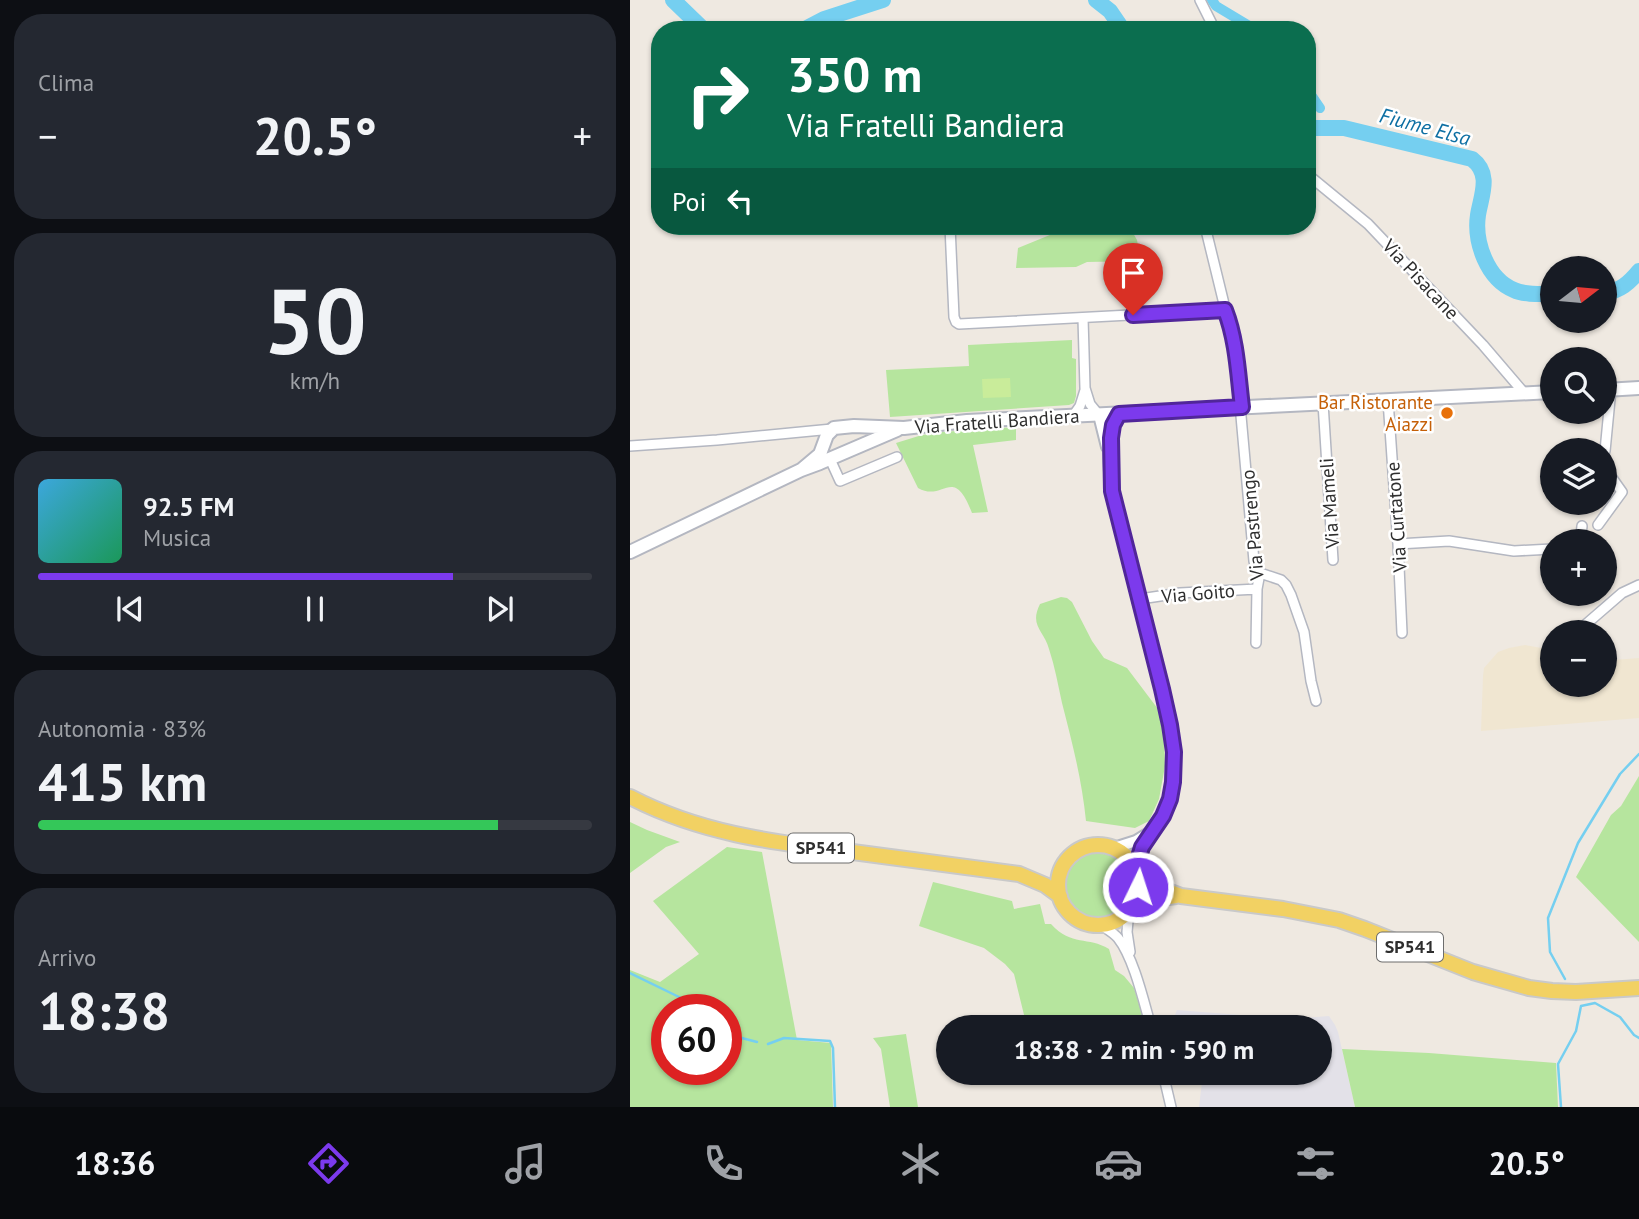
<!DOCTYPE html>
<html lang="it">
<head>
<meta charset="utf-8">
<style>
  :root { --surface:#171b24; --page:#242831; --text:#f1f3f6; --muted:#9ea1a6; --line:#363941; --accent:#7c3aed }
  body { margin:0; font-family:"PT Sans",sans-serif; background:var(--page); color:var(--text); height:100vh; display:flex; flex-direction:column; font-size:26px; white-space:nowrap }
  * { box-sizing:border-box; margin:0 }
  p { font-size:23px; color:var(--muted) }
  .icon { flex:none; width:38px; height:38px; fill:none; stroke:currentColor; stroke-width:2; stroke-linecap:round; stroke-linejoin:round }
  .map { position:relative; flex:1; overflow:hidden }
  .sheet { display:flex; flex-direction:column; gap:14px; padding:14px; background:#0d0f14; width:630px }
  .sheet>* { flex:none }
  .top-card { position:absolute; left:21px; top:21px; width:665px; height:214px; border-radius:28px; box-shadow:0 2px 5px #0004; background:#0b6e4f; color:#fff; overflow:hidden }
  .needle { width:46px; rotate:74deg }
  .controls { position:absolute; left:910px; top:256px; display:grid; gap:14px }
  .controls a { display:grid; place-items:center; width:77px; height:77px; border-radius:50%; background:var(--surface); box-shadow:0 2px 5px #0004; font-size:35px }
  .speed { position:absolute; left:21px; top:994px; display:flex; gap:14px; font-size:35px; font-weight:700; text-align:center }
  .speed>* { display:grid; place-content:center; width:91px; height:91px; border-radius:50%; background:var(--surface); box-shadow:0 2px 5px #0004; line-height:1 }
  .speed .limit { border:10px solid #d22; background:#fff; color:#111 }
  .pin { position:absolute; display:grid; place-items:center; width:60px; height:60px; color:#fff; margin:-72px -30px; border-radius:50% 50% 50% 0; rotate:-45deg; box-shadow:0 0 7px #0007 }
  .pin .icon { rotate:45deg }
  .me { position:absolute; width:77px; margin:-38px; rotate:4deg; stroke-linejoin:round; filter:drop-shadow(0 0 5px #0008) }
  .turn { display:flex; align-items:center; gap:24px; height:147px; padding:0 21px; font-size:32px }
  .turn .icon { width:91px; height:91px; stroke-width:2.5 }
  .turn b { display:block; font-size:49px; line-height:60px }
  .then { display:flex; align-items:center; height:66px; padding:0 21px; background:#0003; gap:14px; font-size:26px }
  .big { font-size:52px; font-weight:700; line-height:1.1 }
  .sheet .tile { flex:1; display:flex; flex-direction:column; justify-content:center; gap:10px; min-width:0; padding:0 24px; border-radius:28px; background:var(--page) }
  .sheet .dial { align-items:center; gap:0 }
  .dial b { font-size:91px; line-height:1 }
  .song { display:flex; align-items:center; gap:21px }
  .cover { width:84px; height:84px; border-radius:10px; background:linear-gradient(135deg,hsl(200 70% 55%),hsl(150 70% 35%)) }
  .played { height:7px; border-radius:4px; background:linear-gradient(90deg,var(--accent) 75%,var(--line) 75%) }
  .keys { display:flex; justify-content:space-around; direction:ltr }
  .heat { display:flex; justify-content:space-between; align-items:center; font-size:38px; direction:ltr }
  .charge { height:10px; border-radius:5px; background:linear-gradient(90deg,#34c759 83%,var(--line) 0) }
  .trip { position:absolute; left:306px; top:1015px; width:396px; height:70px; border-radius:35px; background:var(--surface); box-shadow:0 2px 5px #0004; font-weight:700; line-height:70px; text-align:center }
  .menu { display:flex; height:112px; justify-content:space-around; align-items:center; background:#090b0e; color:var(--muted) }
  .menu .icon { width:49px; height:49px }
  .menu .current { color:var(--accent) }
  .menu b { font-size:32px; color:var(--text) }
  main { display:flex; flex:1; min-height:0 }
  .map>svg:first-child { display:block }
</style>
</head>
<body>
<main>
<section class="sheet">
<div class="tile"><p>Clima</p>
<div class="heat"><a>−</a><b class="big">20.5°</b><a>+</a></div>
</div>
<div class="tile dial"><b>50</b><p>km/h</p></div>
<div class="tile">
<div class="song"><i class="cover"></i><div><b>92.5 FM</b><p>Musica</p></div></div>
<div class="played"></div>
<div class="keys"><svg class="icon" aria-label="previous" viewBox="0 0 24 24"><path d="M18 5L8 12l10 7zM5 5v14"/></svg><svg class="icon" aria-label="pause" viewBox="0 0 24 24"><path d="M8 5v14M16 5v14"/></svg><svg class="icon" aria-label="next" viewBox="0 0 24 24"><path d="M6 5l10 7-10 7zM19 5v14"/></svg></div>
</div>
<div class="tile"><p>Autonomia · 83%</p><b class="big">415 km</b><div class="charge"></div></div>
<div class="tile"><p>Arrivo</p><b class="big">18:38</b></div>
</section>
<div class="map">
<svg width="1009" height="1107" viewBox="0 0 1009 1107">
  <rect width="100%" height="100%" fill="#efe9e1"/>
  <!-- industrial -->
  <path fill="#e3e1e8" d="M547 1010 660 1019 699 1016 705 1025 708 1032 725 1107H569L572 1082 564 1073H690V1027H540Z"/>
  <!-- education -->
  <path fill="#f0e6d1" d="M895 645 922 650V684H975V656L983 655 984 660 1009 658V718L851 731 853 676 854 668 868 652 879 648Z"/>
  <!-- green -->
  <path fill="#b6e59e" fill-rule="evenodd" d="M439 226H499L507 240 511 261 457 262 446 267 386 268 388 248 437 228Z
    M442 340V358L446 359V396L444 403 439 405 260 417 256 370 339 366 338 345Z
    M386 427V440L343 445 358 512 342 513C323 463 314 503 288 488L266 443 292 435 311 432Z
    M431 597 437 598 442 602 462 641 474 658 497 668 531 713 534 734 535 766 529 799 519 821 505 828 456 821C452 780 442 742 432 703 428 685 425 667 419 649 414 630 399 626 410 604Z
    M1009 776V942L946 877 981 815 991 806Z
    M0 822 17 830 50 842 36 847 0 873Z
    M97 847 132 852 167 1040 201 1043 203 1107H0V970L30 982 69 954 23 901ZM37 1010H96V1069H37Z
    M435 886a33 33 0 1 1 66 0a33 33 0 1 1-66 0Z
    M303 882 382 901 384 909 410 904 415 924H421C442 947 458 936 479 949L485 970 494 976 504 988 516 1027H397L384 974 375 964 354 948 289 926Z
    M276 1034 288 1107H260L251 1049 243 1038Z
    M712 1049 799 1053 926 1063 928 1107H725Z"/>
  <!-- pitch -->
  <path fill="#c9ec9a" d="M380 378 381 397 353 398 352 379Z"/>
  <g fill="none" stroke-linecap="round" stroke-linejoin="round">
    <!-- stream -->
    <path stroke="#75cff0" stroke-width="2.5" d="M0 973 49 997 70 1010
      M935 979 920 952 918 918 948 843 990 774 1009 754
      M96 1030 108 1037 127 1042
      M138 1044 154 1038 200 1041 203 1048 205 1107
      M931 1107 928 1064 946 1031 951 1006 965 1003 990 1017 1004 1035 1009 1038"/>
    <!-- canal -->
    <path stroke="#75cff0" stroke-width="10" d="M582 0 586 6 626 30
      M677 89 690 108"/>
    <!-- river -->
    <path stroke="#75cff0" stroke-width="16" d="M43 0 74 30
      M466 0 480 11 493 30
      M173 30 194 19 253 0
      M677 128H714L842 159C862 174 851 196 848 215 844 242 857 279 884 290 894 295 911 294 922 294
      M975 293C990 291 999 283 1009 271"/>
    <defs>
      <path id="minor" d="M570 0 585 30
        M677 174 738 224 853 345 895 394
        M320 226 324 317 326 322 329 324 595 310
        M575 226 605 349 624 561 626 569 630 573 627 589 626 643
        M453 318 455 388 460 404 469 415
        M758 400 768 544 772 633
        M693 403 703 560
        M443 416 450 406 455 390
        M0 446 87 440 202 429
        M975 451 981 389
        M200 459 210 481 267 457
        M968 525 992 492 975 468
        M944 541 951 536 952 526
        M768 544 819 541 884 551 922 549
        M630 573 651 580 656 585 661 595 674 632 681 681 686 701
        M510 599 550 593 627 589
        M947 632 992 593 1009 585
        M499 910 497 932 500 952
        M471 925C477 929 484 933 488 938 504 958 514 1003 521 1027
        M533 1073 541 1107"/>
      <path id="tertiary" d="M490 414C475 434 479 467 482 491L532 689 540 725 544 753 543 782 539 803 533 816 512 847 505 870
        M469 415 477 447
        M484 848 506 841 519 833"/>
      <path id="secondary" d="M975 390 1009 388
        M171 470 190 454 197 435 204 428 224 426 274 428 337 421 922 392
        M0 552 171 470 190 463 267 430"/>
      <path id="primary" d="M0 797C69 833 140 842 215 851 273 859 331 866 389 874L415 885 430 896
        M428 885a40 40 0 1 1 80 0a40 40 0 1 1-80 0Z
        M507 876 527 887 551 896 653 909 709 920 735 929 843 972 899 988 922 991 946 992 1009 988
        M502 906 523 899 546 896"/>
    </defs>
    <!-- minor casing -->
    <use href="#minor" stroke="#b4b7c1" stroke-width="12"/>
    <!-- tertiary casing -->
    <use href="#tertiary" stroke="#b4b7c1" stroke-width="14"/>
    <!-- secondary casing -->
    <use href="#secondary" stroke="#b4b7c1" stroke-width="16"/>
    <!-- primary casing -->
    <use href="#primary" stroke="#c9c9c9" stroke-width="18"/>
    <!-- minor -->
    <use href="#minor" stroke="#fff" stroke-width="9"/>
    <!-- tertiary -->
    <use href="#tertiary" stroke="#fff" stroke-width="10"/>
    <!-- secondary -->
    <use href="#secondary" stroke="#fff" stroke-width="12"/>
    <!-- primary -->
    <use href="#primary" stroke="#f2d163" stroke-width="14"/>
  </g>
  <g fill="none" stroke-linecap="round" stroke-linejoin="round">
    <defs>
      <path id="route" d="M503 315 595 310C607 341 608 375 612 407L489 414 483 425 481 438 482 491 532 689 540 725 544 752 543 782 540 799 533 816 512 847 505 870 508 887"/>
    </defs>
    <!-- route casing -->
    <use href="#route" stroke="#51269a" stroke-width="18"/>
    <!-- route -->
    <use href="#route" stroke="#7c3aed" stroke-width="12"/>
  </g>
  <!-- markers -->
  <circle fill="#e8710a" stroke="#fff" stroke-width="2.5" cx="817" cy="413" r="7"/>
  <g text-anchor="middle" stroke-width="5" stroke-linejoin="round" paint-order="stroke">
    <!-- shield labels -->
    <g fill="#fff" stroke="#6d6d6d" stroke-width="2">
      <rect x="158" y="833.5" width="66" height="29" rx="5"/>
      <rect x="747" y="932.5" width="66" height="29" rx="5"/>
    </g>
    <g font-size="18" font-weight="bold" fill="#2e2e2e">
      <text x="191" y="854">SP541</text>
      <text x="780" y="953">SP541</text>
    </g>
    <!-- street labels -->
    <g font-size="19" fill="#2e2e2e" stroke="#fff">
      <text transform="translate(791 279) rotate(47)" y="7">Via Pisacane</text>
      <text transform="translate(367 421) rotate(-4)" y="7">Via Fratelli Bandiera</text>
      <text transform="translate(699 503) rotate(-94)" y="7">Via Mameli</text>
      <text transform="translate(766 517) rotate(-94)" y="7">Via Curtatone</text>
      <text transform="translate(622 525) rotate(-95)" y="7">Via Pastrengo</text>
      <text transform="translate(568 593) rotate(-5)" y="7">Via Goito</text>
    </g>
    <!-- food labels -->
    <g font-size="19" fill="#c56008" stroke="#fff" text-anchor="end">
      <text x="803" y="409">Bar Ristorante<tspan x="803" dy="22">Aiazzi</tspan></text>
    </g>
    <!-- water labels -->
    <g font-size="21" font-style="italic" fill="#0d6fa3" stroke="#fff">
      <text transform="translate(795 127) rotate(15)" y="7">Fiume Elsa</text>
    </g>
  </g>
</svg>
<div class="controls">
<a><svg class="needle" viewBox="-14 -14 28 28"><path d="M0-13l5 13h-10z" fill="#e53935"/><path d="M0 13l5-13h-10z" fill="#9ea1a6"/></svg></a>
<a><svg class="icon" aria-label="search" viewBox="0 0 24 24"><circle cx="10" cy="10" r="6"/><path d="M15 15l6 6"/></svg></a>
<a><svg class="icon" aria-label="layers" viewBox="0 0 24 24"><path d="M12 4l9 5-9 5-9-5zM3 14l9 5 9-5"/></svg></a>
<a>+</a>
<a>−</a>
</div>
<div class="speed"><div class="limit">60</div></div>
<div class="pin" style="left:503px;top:315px;background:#d93025"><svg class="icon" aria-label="arrive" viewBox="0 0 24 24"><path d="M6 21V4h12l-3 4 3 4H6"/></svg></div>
<svg class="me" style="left:508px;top:887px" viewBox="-20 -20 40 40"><circle r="17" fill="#7c3aed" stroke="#fff" stroke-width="3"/><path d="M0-11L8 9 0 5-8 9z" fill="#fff"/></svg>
<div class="trip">18:38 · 2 min · 590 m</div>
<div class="top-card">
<div class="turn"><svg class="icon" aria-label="right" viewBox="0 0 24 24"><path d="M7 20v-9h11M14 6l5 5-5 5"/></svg><div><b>350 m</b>Via Fratelli Bandiera</div></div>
<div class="then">Poi<svg class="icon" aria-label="left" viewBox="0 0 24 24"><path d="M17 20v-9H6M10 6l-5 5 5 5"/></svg></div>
</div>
</div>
</main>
<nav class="menu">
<b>18:36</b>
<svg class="icon current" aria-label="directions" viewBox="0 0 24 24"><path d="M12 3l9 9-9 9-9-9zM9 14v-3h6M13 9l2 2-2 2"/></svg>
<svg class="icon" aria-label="music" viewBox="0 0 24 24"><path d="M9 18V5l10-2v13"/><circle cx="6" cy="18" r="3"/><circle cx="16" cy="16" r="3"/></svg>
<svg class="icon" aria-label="phone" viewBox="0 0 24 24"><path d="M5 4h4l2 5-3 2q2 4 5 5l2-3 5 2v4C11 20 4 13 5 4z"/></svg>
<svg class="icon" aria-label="climate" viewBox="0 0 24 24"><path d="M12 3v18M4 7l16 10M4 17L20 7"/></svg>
<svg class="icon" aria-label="car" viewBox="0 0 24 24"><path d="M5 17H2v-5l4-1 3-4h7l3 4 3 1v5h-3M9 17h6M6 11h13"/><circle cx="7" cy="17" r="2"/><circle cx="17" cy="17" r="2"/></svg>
<svg class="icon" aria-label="filters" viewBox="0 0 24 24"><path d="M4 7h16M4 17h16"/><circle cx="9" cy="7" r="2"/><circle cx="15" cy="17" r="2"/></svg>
<b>20.5°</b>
</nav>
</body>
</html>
